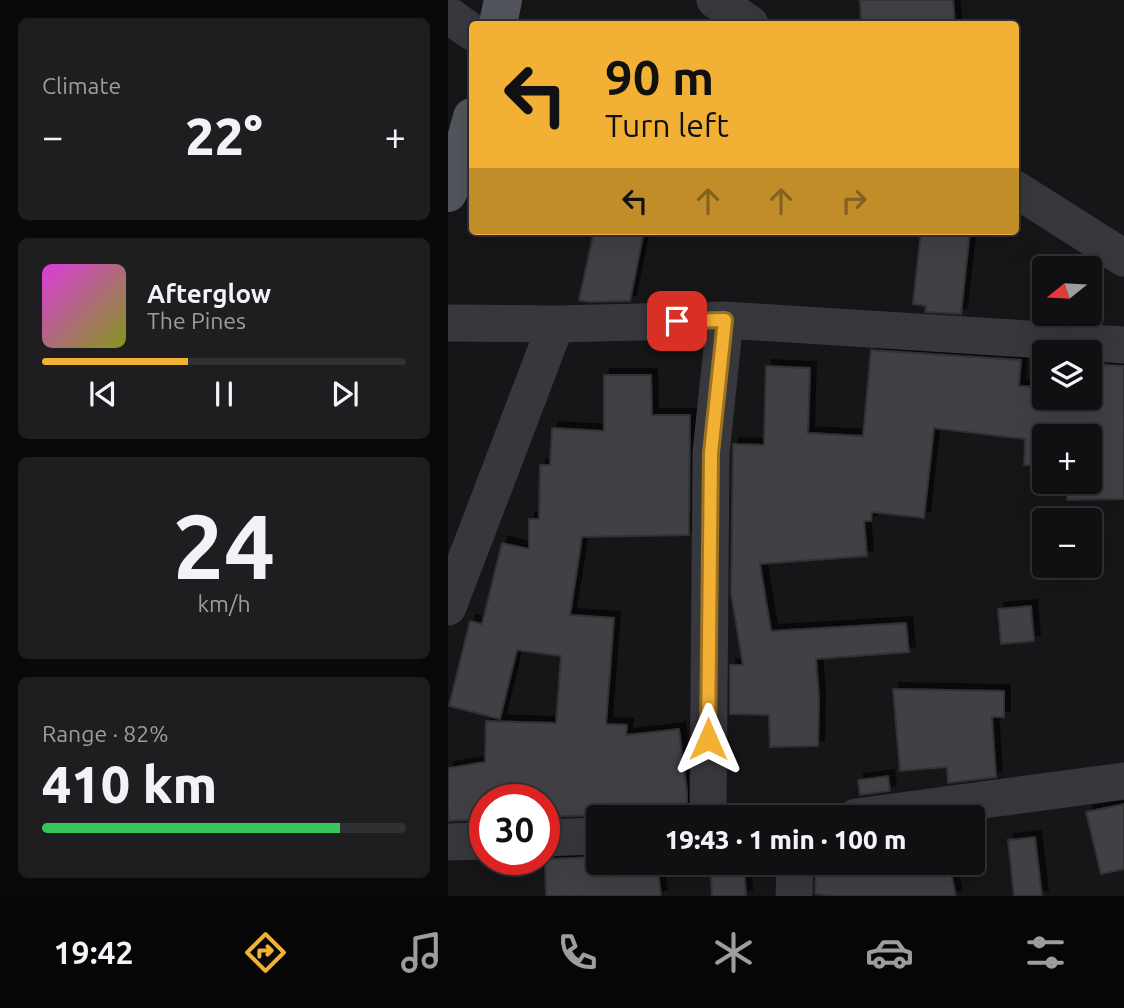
<!DOCTYPE html>
<html lang="en">
<head>
<meta charset="utf-8">
<style>
  :root { --surface:#101012; --page:#1e1e20; --text:#f1f3f6; --muted:#9c9d9f; --line:#303032; --accent:#f2b134 }
  body { margin:0; font-family:Ubuntu,sans-serif; background:var(--page); color:var(--text); height:100vh; display:flex; flex-direction:column; font-size:26px; white-space:nowrap }
  * { box-sizing:border-box; margin:0 }
  p { font-size:23px; color:var(--muted) }
  .icon { flex:none; width:38px; height:38px; fill:none; stroke:currentColor; stroke-width:2; stroke-linecap:round; stroke-linejoin:round }
  .map { position:relative; flex:1; overflow:hidden }
  .sheet { display:flex; flex-direction:column; gap:18px; padding:18px; background:#09090a; width:448px }
  .sheet>* { flex:none }
  .banner { position:absolute; left:21px; top:21px; width:550px; height:214px; border-radius:7px; box-shadow:0 7px 28px #0002,0 0 0 2px var(--line); background:#f2b134; color:#111; overflow:hidden }
  .needle { width:46px; rotate:252deg }
  .tools { position:absolute; left:584px; top:256px; display:grid; gap:14px }
  .tools a { display:grid; place-items:center; width:70px; height:70px; border-radius:7px; background:var(--surface); box-shadow:0 7px 28px #0002,0 0 0 2px var(--line); font-size:35px }
  .speed { position:absolute; left:21px; top:784px; display:flex; gap:14px; font-size:35px; font-weight:700; text-align:center }
  .speed>* { display:grid; place-content:center; width:91px; height:91px; border-radius:50%; background:var(--surface); box-shadow:0 7px 28px #0002,0 0 0 2px var(--line); line-height:1 }
  .speed .limit { border:10px solid #d22; background:#fff; color:#111 }
  .pin { position:absolute; display:grid; place-items:center; width:60px; height:60px; color:#fff; margin:-30px; border-radius:14px; box-shadow:0 4px 10px #0006 }
  .me { position:absolute; width:77px; margin:-38px; rotate:0deg; stroke-linejoin:round; filter:drop-shadow(0 0 5px #0008) }
  .turn { display:flex; align-items:center; gap:24px; height:147px; padding:0 21px; font-size:32px }
  .turn .icon { width:91px; height:91px; stroke-width:2.5 }
  .turn b { display:block; font-size:49px; line-height:60px }
  .lanes { display:flex; align-items:center; height:66px; padding:0 21px; background:#0003; justify-content:center; gap:35px; direction:ltr }
  .lanes .off { opacity:.35 }
  .big { font-size:52px; font-weight:800; line-height:1.1 }
  .sheet .widget { flex:1; display:flex; flex-direction:column; justify-content:center; gap:10px; min-width:0; padding:0 24px; border-radius:10px; background:var(--page) }
  .sheet .dial { align-items:center; gap:0 }
  .dial b { font-size:91px; line-height:1 }
  .song { display:flex; align-items:center; gap:21px }
  .cover { width:84px; height:84px; border-radius:10px; background:linear-gradient(135deg,hsl(300 70% 55%),hsl(70 70% 35%)) }
  .played { height:7px; border-radius:4px; background:linear-gradient(90deg,var(--accent) 40%,var(--line) 40%) }
  .keys { display:flex; justify-content:space-around; direction:ltr }
  .heat { display:flex; justify-content:space-between; align-items:center; font-size:38px; direction:ltr }
  .charge { height:10px; border-radius:5px; background:linear-gradient(90deg,#34c759 82%,var(--line) 0) }
  .trip { position:absolute; left:138px; top:805px; width:399px; height:70px; border-radius:7px; background:var(--surface); box-shadow:0 7px 28px #0002,0 0 0 2px var(--line); font-weight:800; line-height:70px; text-align:center }
  .dock { display:flex; height:112px; justify-content:space-around; align-items:center; background:#060607; color:var(--muted) }
  .dock .icon { width:49px; height:49px }
  .dock .current { color:var(--accent) }
  .dock b { font-size:32px; color:var(--text) }
  main { display:flex; flex:1; min-height:0 }
  .map>svg:first-child { display:block }
</style>
</head>
<body>
<main>
<section class="sheet">
<div class="widget"><p>Climate</p>
<div class="heat"><a>−</a><b class="big">22°</b><a>+</a></div>
</div>
<div class="widget">
<div class="song"><i class="cover"></i><div><b>Afterglow</b><p>The Pines</p></div></div>
<div class="played"></div>
<div class="keys"><svg class="icon" aria-label="previous" viewBox="0 0 24 24"><path d="M18 5L8 12l10 7zM5 5v14"/></svg><svg class="icon" aria-label="pause" viewBox="0 0 24 24"><path d="M8 5v14M16 5v14"/></svg><svg class="icon" aria-label="next" viewBox="0 0 24 24"><path d="M6 5l10 7-10 7zM19 5v14"/></svg></div>
</div>
<div class="widget dial"><b>24</b><p>km/h</p></div>
<div class="widget"><p>Range · 82%</p><b class="big">410 km</b><div class="charge"></div></div>
</section>
<div class="map">
<svg width="676" height="896" viewBox="0 0 676 896">
  <defs>
    <filter id="shadow"><feDropShadow dx="6" dy="-6" stdDeviation="0" flood-color="#0009"/></filter>
  </defs>
  <rect width="100%" height="100%" fill="#161618"/>
  <!-- building -->
  <path fill="#404145" stroke="#303034" stroke-width="2" filter="url(#shadow)" d="M412 0H505L507 24H413Z
    M146 231H196L182 301 141 302 131 300Z
    M473 231H522L513 314 477 312 478 306 465 304Z
    M423 350 573 360 571 386 597 387V397H645L646 364 676 366V499L619 500V481H642V436H597V466L576 465 577 439 486 428 476 518 424 512 423 521H416L419 556 312 564 323 631 458 623 461 652 368 659 371 698 370 746 322 747 321 715 282 714V665H295L283 594 285 444 316 445 318 366 362 368 360 433 415 436Z
    M156 375H203L204 415H242L241 535 134 537 122 615 166 618 158 724 179 725 178 735 231 729 239 792V810L187 817H159L149 815 99 817 98 800H37V818L20 820 0 821V768L37 762 38 721 108 723 113 656 69 650 52 719 1 706 22 621 34 624 54 543 81 549V519H91L92 465H102L104 428 156 431Z
    M583 606 586 641 553 644 550 609Z
    M445 689 556 691V717H544L548 777 500 783 499 767 452 771Z
    M440 776 442 791 412 795 410 780Z
    M676 804V869L653 874 638 812Z
    M587 837 594 896H566L560 840Z
    M150 857V863H209L213 896H98L97 860H101V859Z
    M262 863H296L298 896H264Z
    M368 863H501L508 896H387L367 894Z"/>
  <g fill="none" stroke-linecap="round" stroke-linejoin="round">
    <!-- minor -->
    <path stroke="#37383d" stroke-width="37" d="M267 0 302 24
      M0 15 24 32
      M567 189 676 258
      M0 323 108 324 277 320 676 345
      M0 607 108 324
      M260 817 263 453 277 320
      M408 817 676 781
      M96 838 150 836
      M0 842 37 841
      M346 896 347 863"/>
    <!-- major -->
    <path stroke="#53555c" stroke-width="38" d="M50 24 55 0
      M0 193 10 168 24 117"/>
  </g>
  <g fill="none" stroke-linecap="round" stroke-linejoin="round">
    <defs>
      <path id="route" d="M229 321 277 320 263 453 260 739"/>
    </defs>
    <!-- route casing -->
    <use href="#route" stroke="#9d7322" stroke-width="18"/>
    <!-- route -->
    <use href="#route" stroke="#f2b134" stroke-width="12"/>
  </g>
</svg>
<div class="tools">
<a><svg class="needle" viewBox="-14 -14 28 28"><path d="M0-13l5 13h-10z" fill="#e53935"/><path d="M0 13l5-13h-10z" fill="#9c9d9f"/></svg></a>
<a><svg class="icon" aria-label="layers" viewBox="0 0 24 24"><path d="M12 4l9 5-9 5-9-5zM3 14l9 5 9-5"/></svg></a>
<a>+</a>
<a>−</a>
</div>
<div class="speed"><div class="limit">30</div></div>
<div class="pin" style="left:229px;top:321px;background:#d93025"><svg class="icon" aria-label="arrive" viewBox="0 0 24 24"><path d="M6 21V4h12l-3 4 3 4H6"/></svg></div>
<svg class="me" style="left:260px;top:739px" viewBox="-20 -20 40 40"><path d="M0-17L14 15 0 8-14 15z" fill="#f2b134" stroke="#fff" stroke-width="4"/></svg>
<div class="trip">19:43 · 1 min · 100 m</div>
<div class="banner">
<div class="turn"><svg class="icon" aria-label="left" viewBox="0 0 24 24"><path d="M17 20v-9H6M10 6l-5 5 5 5"/></svg><div><b>90 m</b>Turn left</div></div>
<div class="lanes"><svg class="icon" aria-label="left" viewBox="0 0 24 24"><path d="M17 20v-9H6M10 6l-5 5 5 5"/></svg><svg class="icon off" aria-label="ahead" viewBox="0 0 24 24"><path d="M12 20V5M6 11l6-6 6 6"/></svg><svg class="icon off" aria-label="ahead" viewBox="0 0 24 24"><path d="M12 20V5M6 11l6-6 6 6"/></svg><svg class="icon off" aria-label="right" viewBox="0 0 24 24"><path d="M7 20v-9h11M14 6l5 5-5 5"/></svg></div>
</div>
</div>
</main>
<nav class="dock">
<b>19:42</b>
<svg class="icon current" aria-label="directions" viewBox="0 0 24 24"><path d="M12 3l9 9-9 9-9-9zM9 14v-3h6M13 9l2 2-2 2"/></svg>
<svg class="icon" aria-label="music" viewBox="0 0 24 24"><path d="M9 18V5l10-2v13"/><circle cx="6" cy="18" r="3"/><circle cx="16" cy="16" r="3"/></svg>
<svg class="icon" aria-label="phone" viewBox="0 0 24 24"><path d="M5 4h4l2 5-3 2q2 4 5 5l2-3 5 2v4C11 20 4 13 5 4z"/></svg>
<svg class="icon" aria-label="climate" viewBox="0 0 24 24"><path d="M12 3v18M4 7l16 10M4 17L20 7"/></svg>
<svg class="icon" aria-label="car" viewBox="0 0 24 24"><path d="M5 17H2v-5l4-1 3-4h7l3 4 3 1v5h-3M9 17h6M6 11h13"/><circle cx="7" cy="17" r="2"/><circle cx="17" cy="17" r="2"/></svg>
<svg class="icon" aria-label="filters" viewBox="0 0 24 24"><path d="M4 7h16M4 17h16"/><circle cx="9" cy="7" r="2"/><circle cx="15" cy="17" r="2"/></svg>
</nav>
</body>
</html>
